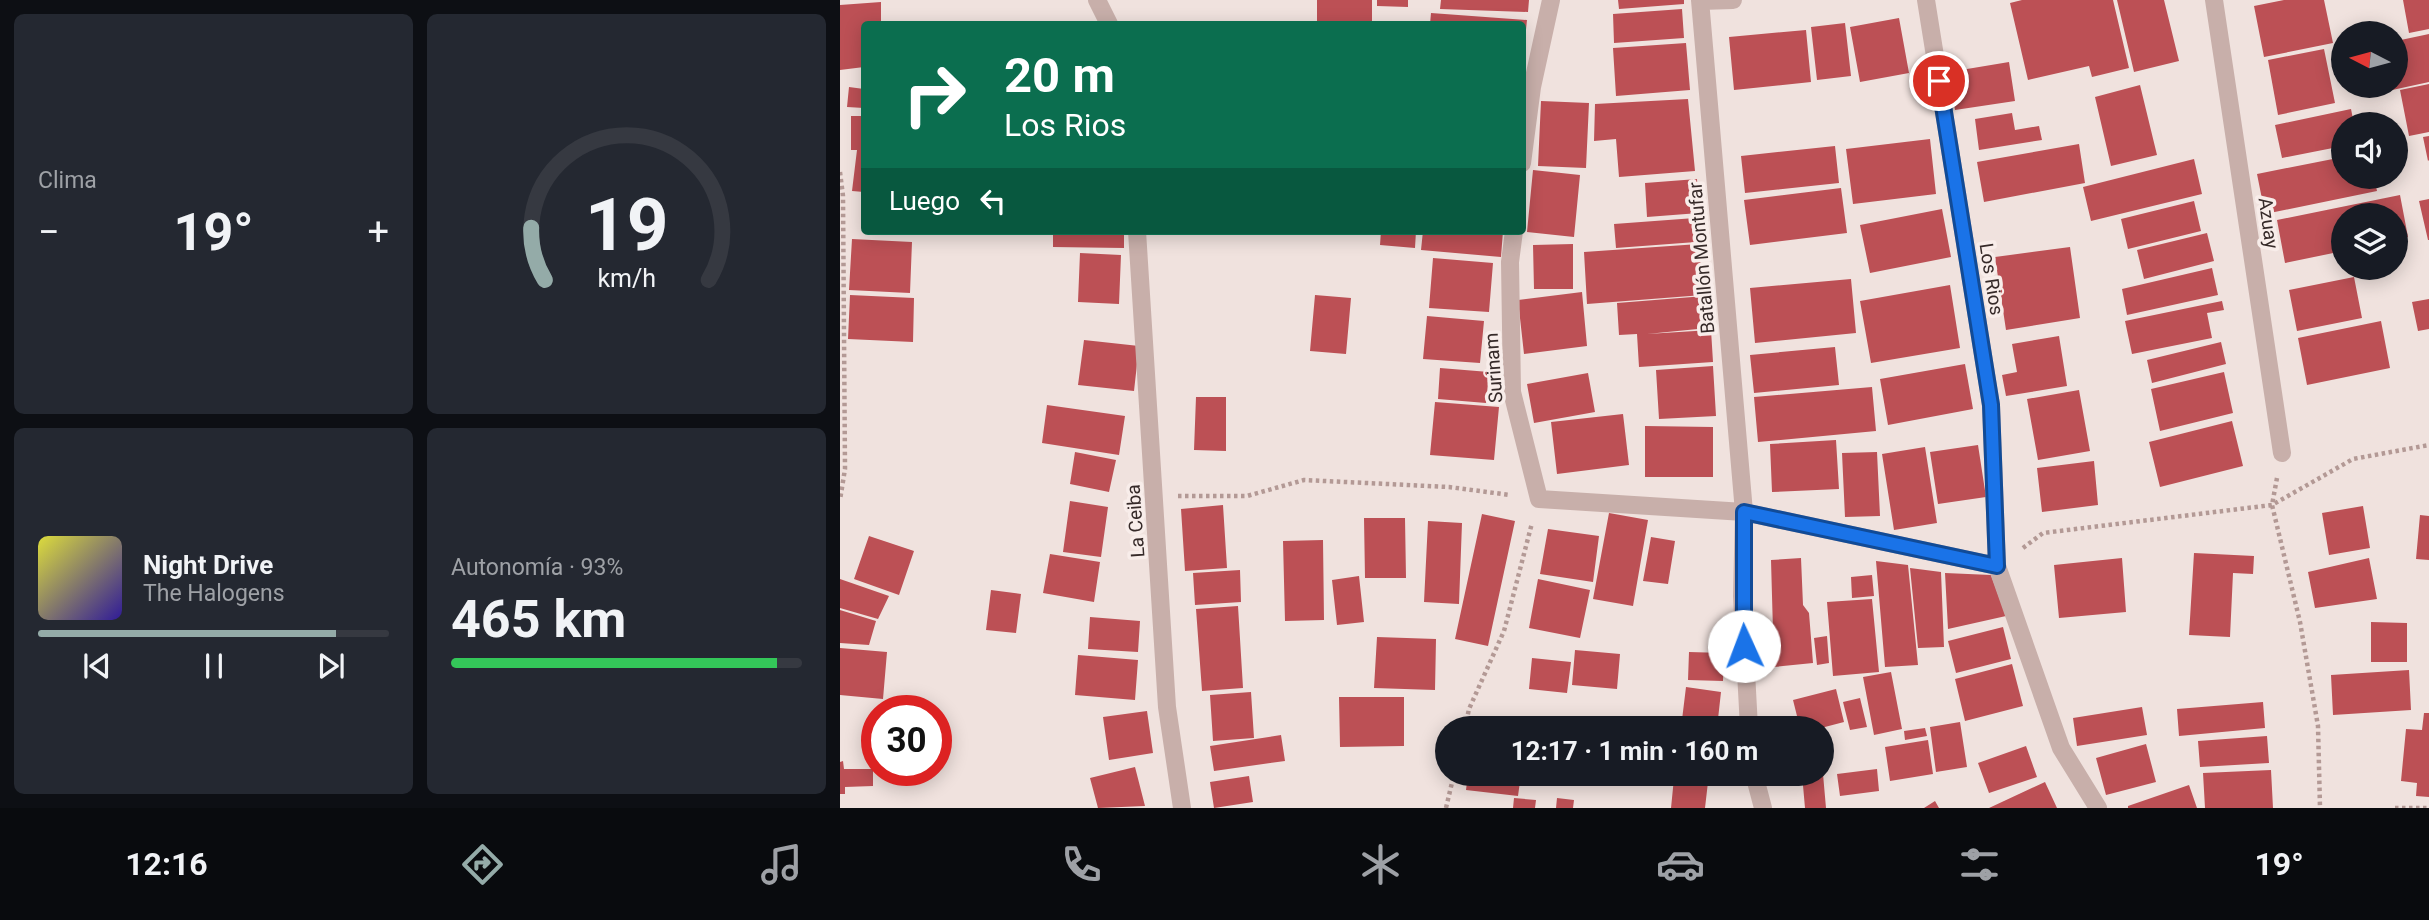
<!DOCTYPE html>
<html lang="es">
<head>
<meta charset="utf-8">
<style>
  :root { --surface:#171b24; --page:#242831; --text:#f1f3f6; --muted:#9ea1a6; --line:#363941; --accent:#94aba8 }
  body { margin:0; font-family:Roboto,sans-serif; background:var(--page); color:var(--text); height:100vh; display:flex; flex-direction:column; font-size:26px; white-space:nowrap }
  * { box-sizing:border-box; margin:0 }
  p { font-size:23px; color:var(--muted) }
  .icon { flex:none; width:38px; height:38px; fill:none; stroke:currentColor; stroke-width:2; stroke-linecap:round; stroke-linejoin:round }
  .map { position:relative; flex:1; overflow:hidden }
  .panel { display:flex; flex-direction:column; gap:14px; padding:14px; background:#0d0f14; width:840px }
  .panel>* { flex:none }
  .guide { position:absolute; left:21px; top:21px; width:665px; height:214px; border-radius:7px; box-shadow:0 4px 18px #0003; background:#0b6e4f; color:#fff; overflow:hidden }
  .needle { width:46px; rotate:276deg }
  .fabs { position:absolute; left:1491px; top:21px; display:grid; gap:14px }
  .fabs a { display:grid; place-items:center; width:77px; height:77px; border-radius:50%; background:var(--surface); box-shadow:0 4px 18px #0003; font-size:35px }
  .speed { position:absolute; left:21px; top:695px; display:flex; gap:14px; font-size:35px; font-weight:700; text-align:center }
  .speed>* { display:grid; place-content:center; width:91px; height:91px; border-radius:50%; background:var(--surface); box-shadow:0 4px 18px #0003; line-height:1 }
  .speed .limit { border:10px solid #d22; background:#fff; color:#111 }
  .pin { position:absolute; display:grid; place-items:center; width:60px; height:60px; color:#fff; margin:-30px; border:4px solid #fff; border-radius:50%; box-shadow:0 2px 7px #0007 }
  .me { position:absolute; width:77px; margin:-38px; rotate:358deg; stroke-linejoin:round; filter:drop-shadow(0 0 5px #0008) }
  .turn { display:flex; align-items:center; gap:24px; height:147px; padding:0 28px; font-size:32px }
  .turn .icon { width:91px; height:91px; stroke-width:2.5 }
  .turn b { display:block; font-size:49px; line-height:60px }
  .then { display:flex; align-items:center; height:66px; padding:0 28px; background:#0003; gap:14px; font-size:26px }
  .big { font-size:52px; font-weight:700; line-height:1.1 }
  .panel .tile { flex:1; display:flex; flex-direction:column; justify-content:center; gap:10px; min-width:0; padding:0 24px; border-radius:10px; background:var(--page) }
  .panel .dial { align-items:center; gap:0 }
  .dial svg { height:182px; overflow:visible; fill:none; stroke:var(--line); stroke-width:7; stroke-linecap:round; text-anchor:middle }
  .dial text { fill:var(--text); stroke:none }
  .song { display:flex; align-items:center; gap:21px }
  .cover { width:84px; height:84px; border-radius:10px; background:linear-gradient(135deg,hsl(60 70% 55%),hsl(250 70% 35%)) }
  .played { height:7px; border-radius:4px; background:linear-gradient(90deg,var(--accent) 85%,var(--line) 85%) }
  .keys { display:flex; justify-content:space-around; direction:ltr }
  .heat { display:flex; justify-content:space-between; align-items:center; font-size:38px; direction:ltr }
  .charge { height:10px; border-radius:5px; background:linear-gradient(90deg,#34c759 93%,var(--line) 0) }
  .panel .tiles { flex:1; display:grid; gap:14px; grid-template-columns:repeat(2,1fr) }
  .trip { position:absolute; left:595px; top:716px; width:399px; height:70px; border-radius:35px; background:var(--surface); box-shadow:0 4px 18px #0003; font-weight:700; line-height:70px; text-align:center }
  .tabs { display:flex; height:112px; justify-content:space-around; align-items:center; background:#090b0e; color:var(--muted) }
  .tabs .icon { width:49px; height:49px }
  .tabs .selected { color:var(--accent) }
  .tabs b { font-size:32px; color:var(--text) }
  main { display:flex; flex:1; min-height:0 }
  .map>svg:first-child { display:block }
</style>
</head>
<body>
<main>
<section class="panel">
<div class="tiles">
<div class="tile"><p>Clima</p>
<div class="heat"><a>−</a><b class="big">19°</b><a>+</a></div>
</div>
<div class="tile dial"><svg viewBox="0 0 100 80">
<path d="M14 69A42 42 0 1 1 86 69"/>
<path d="M14 69A42 42 0 0 1 8 46" stroke="#94aba8"/>
<text x="50" y="56" font-size="32" font-weight="700">19</text>
<text x="50" y="72" font-size="11">km/h</text>
</svg></div>
<div class="tile">
<div class="song"><i class="cover"></i><div><b>Night Drive</b><p>The Halogens</p></div></div>
<div class="played"></div>
<div class="keys"><svg class="icon" aria-label="previous" viewBox="0 0 24 24"><path d="M18 5L8 12l10 7zM5 5v14"/></svg><svg class="icon" aria-label="pause" viewBox="0 0 24 24"><path d="M8 5v14M16 5v14"/></svg><svg class="icon" aria-label="next" viewBox="0 0 24 24"><path d="M6 5l10 7-10 7zM19 5v14"/></svg></div>
</div>
<div class="tile"><p>Autonomía · 93%</p><b class="big">465 km</b><div class="charge"></div></div>
</div>
</section>
<div class="map">
<svg width="1589" height="808" viewBox="0 0 1589 808">
  <rect width="100%" height="100%" fill="#f0e2de"/>
  <!-- building -->
  <path fill="#bc5055" d="M477 0H532V24H477Z
    M537 0H568V7L537 6Z
    M601 0H689L688 12 600 9Z
    M778 0H844V4L779 9Z
    M1182 0H1273L1289 68 1252 77 1249 66 1188 80 1170 3Z
    M1277 0H1324L1339 61 1294 72Z
    M1444 0H1484L1493 43 1424 57 1414 6Z
    M1563 0H1589V29L1569 33Z
    M41 2V24H24V67L0 70V5Z
    M842 9 844 38 774 43 773 14Z
    M591 13 687 20 684 49 682 24H590Z
    M1059 18 1069 73 1020 82 1010 27Z
    M1005 23 1011 76 977 80 971 27Z
    M966 30 971 82 894 90 889 37Z
    M1589 34V82L1534 94 1533 86H1556V41Z
    M846 43 850 90 776 96 773 48Z
    M1484 49 1495 103 1438 115 1428 60Z
    M1169 62 1175 101 1115 110 1109 72Z
    M1589 84V132L1569 136 1560 90Z
    M1300 85 1317 155 1271 166 1255 97Z
    M9 87 24 89V108L7 107Z
    M848 99 855 171 779 177 776 139 754 141 755 104Z
    M701 101 749 103 746 168 698 166Z
    M1511 109 1514 124H1503V146L1442 158 1435 125Z
    M1172 113 1175 130 1199 126 1202 140 1139 150 1135 119Z
    M11 116H24V192L12 191 17 150H11Z
    M1589 136V160L1588 161 1583 137Z
    M1090 139 1096 194 1013 204 1006 149Z
    M1239 144 1245 183 1144 202 1137 162Z
    M995 146 999 183 905 193 901 156Z
    M1503 157V177H1534L1537 191 1425 214 1417 174Z
    M1354 159 1362 194 1251 221 1243 187Z
    M693 170 740 175 734 237 687 232Z
    M857 179 859 213 807 217 805 183Z
    M1001 188 1007 233 910 245 904 200Z
    M1560 195 1568 237 1556 240V215H1503V251L1445 263 1437 220Z
    M1589 199V240H1588L1579 201Z
    M1354 201 1361 231 1288 249 1281 219Z
    M1102 209 1111 257 1030 273 1020 225Z
    M855 218 856 242 776 248 774 224Z
    M213 231H284V248L213 247Z
    M541 231H576L575 248 540 245Z
    M583 231H663L661 257 581 250Z
    M1367 233 1374 261 1304 279 1297 250Z
    M12 239 72 242 70 293 9 290Z
    M733 244V289H694L693 245Z
    M859 244 863 295 747 304 744 252Z
    M1230 247 1240 318 1166 330 1155 257Z
    M240 253 281 255 279 304 238 302Z
    M593 258 653 263 649 312 589 308Z
    M1372 268 1378 295 1287 315 1282 289Z
    M1514 277 1522 318 1457 331 1449 290Z
    M1011 279 1016 333 915 343 910 288Z
    M1110 285 1120 348 1031 363 1020 301Z
    M742 292 747 346 684 354 678 300Z
    M10 295 74 298 73 342 8 339Z
    M475 295 511 298 506 354 470 351Z
    M865 296 868 328 807 334 871 330 873 362 799 367 797 334 779 335 777 303Z
    M1589 299V329L1578 331 1572 302Z
    M1382 301 1384 310 1367 313 1372 338 1292 354 1285 321Z
    M587 316 644 321 640 363 583 359Z
    M1541 321 1550 368 1467 385 1458 338Z
    M1219 336 1227 386 1166 396 1162 375 1177 372 1172 344Z
    M244 340 299 346 294 391 238 385Z
    M1381 342 1386 364 1312 383 1307 360Z
    M995 347 999 385 914 393 910 355Z
    M1125 364 1133 409 1048 425 1040 379Z
    M873 366 876 416 819 419 816 370Z
    M600 368 649 372 646 403 598 399Z
    M1384 372 1393 413 1320 431 1311 389Z
    M748 373 755 412 694 423 687 384Z
    M1032 387 1036 431 918 442 914 397Z
    M1239 390 1250 451 1198 460 1187 399Z
    M356 397H386V451L354 450Z
    M595 402 659 407 654 460 590 455Z
    M207 405 285 416 279 455 202 443Z
    M783 414 789 465 717 474 711 422Z
    M1392 421 1403 466 1320 487 1309 442Z
    M805 426 873 427V477H805Z
    M996 440 999 489 932 492 930 444Z
    M1138 445 1146 497 1098 504 1090 452Z
    M1085 447 1097 523 1054 530 1042 454Z
    M235 452 276 460 269 492 230 484Z
    M1037 452 1040 516 1005 517 1002 453Z
    M1254 461 1258 505 1202 512 1197 468Z
    M230 501 268 507 261 557 223 552Z
    M383 505 387 568 345 571 341 509Z
    M1523 506 1530 548 1489 555 1482 513Z
    M769 513 808 520 793 606 753 599Z
    M642 514 675 521 648 646 615 639Z
    M1580 515 1589 516V560L1576 559Z
    M524 518H565L566 578H525Z
    M588 521 622 523 619 604 584 602Z
    M708 529 759 536 753 582 700 574Z
    M29 536 74 551 59 595 14 579Z
    M811 537 835 541 828 584 803 581Z
    M483 540 484 620 445 621 443 541Z
    M1354 553 1414 556 1413 574 1393 573 1390 637 1349 635Z
    M210 554 260 562 254 602 203 593Z
    M961 558 963 605 969 613 973 663 934 667 931 560Z
    M1282 558 1286 612 1219 618 1214 565Z
    M1529 558 1537 599 1475 608 1468 572Z
    M1036 561 1068 565 1078 665 1045 667Z
    M1070 568 1101 572 1104 647 1078 648Z
    M400 570 401 602 355 605 353 573Z
    M1105 573 1151 575 1166 616 1108 629Z
    M1032 575 1034 596 1012 598 1011 577Z
    M519 576 524 622 497 625 492 580Z
    M0 579 49 596 38 619 0 608Z
    M698 579 750 590 740 638 689 628Z
    M151 590 181 594 176 633 146 630Z
    M1032 599 1039 672 993 676 987 602Z
    M398 606 403 688 362 691 356 609Z
    M0 610 36 621 29 645 0 643Z
    M250 617 300 621 298 652 248 649Z
    M1531 622 1567 623V662H1531Z
    M1163 627 1171 659 1116 673 1108 641Z
    M987 636 989 663 977 665 974 638Z
    M537 637 596 639 595 690 534 688Z
    M0 648 47 652 43 699 0 695Z
    M735 650 780 654 777 689 732 685Z
    M849 652 884 653 883 681 848 680Z
    M238 655 298 660 295 700 235 695Z
    M692 658 731 662 727 693 689 689Z
    M1172 664 1183 706 1125 721 1115 679Z
    M1569 670 1571 710 1493 715 1491 675Z
    M1051 672 1062 729 1034 735 1023 677Z
    M846 687 881 692 877 728H841Z
    M996 689 1004 722 981 728H960L953 700Z
    M411 692 414 738 373 741 370 695Z
    M499 697H564V746L500 747Z
    M1020 698 1027 727 1010 730 1003 702Z
    M1423 702 1425 728 1339 736 1337 709Z
    M1302 707 1307 735 1237 746 1233 718Z
    M307 711 313 753 269 760 263 717Z
    M1584 713H1589V797L1576 796 1577 783 1561 781 1566 729 1582 730Z
    M1120 722 1127 767 1096 772 1090 727Z
    M1085 728 1087 736 1065 740 1064 731Z
    M441 735 445 761 374 771 370 746Z
    M1427 736 1429 763 1360 767 1358 741Z
    M1088 740 1093 774 1050 781 1045 747Z
    M985 742 989 769 982 770V743Z
    M1306 744 1316 782 1266 795 1256 758Z
    M1186 746 1197 777 1149 793 1138 763Z
    M3 761 4 769H33V786L5 787V794H0V762Z
    M295 767 305 806 258 808 250 778Z
    M1037 769 1039 791 1000 796 997 774Z
    M1431 770 1433 808H1365L1363 773Z
    M628 774H681L678 796 626 790Z
    M962 774H983L986 808H965Z
    M409 776 413 802 374 808 370 782Z
    M834 778 868 782 865 808H831Z
    M1205 782 1217 808H1149Z
    M1349 785 1357 808H1288V806Z
    M674 798 696 800 695 808H673Z
    M717 798 734 800 733 808H716Z
    M1095 801 1099 808H1084Z"/>
  <g fill="none" stroke-linecap="round" stroke-linejoin="round">
    <!-- path -->
    <path stroke="#b39995" stroke-width="4.5" stroke-dasharray="3.5 3.5" stroke-linecap="butt" d="M0 172 3 196 5 469 0 500
      M1437 478 1432 505 1460 622 1478 726 1480 808
      M338 496H407L464 480 609 487 670 495
      M1183 548 1203 533 1432 505 1513 459 1589 445
      M625 728 629 709 664 631 692 523
      M606 808 614 774
      M1555 808H1589"/>
    <!-- minor -->
    <path stroke="#c8afaa" stroke-width="18" d="M257 0 269 24
      M860 0 904 512 902 596 909 728
      M1086 0 1151 405 1157 566
      M1374 0 1442 453
      M860 1 893 0
      M682 163 692 87 711 0
      M297 231 327 707 342 808
      M674 231 670 262 672 392 699 499 904 512 1157 566 1221 748 1258 808
      M914 774 923 808"/>
  </g>
  <g fill="none" stroke-linecap="round" stroke-linejoin="round">
    <defs>
      <path id="route" d="M904 646V512L1157 566 1151 405 1099 81"/>
    </defs>
    <!-- route casing -->
    <use href="#route" stroke="#114b97" stroke-width="18"/>
    <!-- route -->
    <use href="#route" stroke="#1a73e8" stroke-width="12"/>
  </g>
  <g text-anchor="middle" stroke-width="7" stroke-linejoin="round" paint-order="stroke">
    <!-- street labels -->
    <g font-size="19" fill="#362a29" stroke="#f8edea">
      <text transform="translate(1429 223) rotate(82)" y="7">Azuay</text>
      <text transform="translate(861 258) rotate(-95)" y="7">Batallón Montufar</text>
      <text transform="translate(1152 279) rotate(81)" y="7">Los Rios</text>
      <text transform="translate(653 368) rotate(-94)" y="7">Surinam</text>
      <text transform="translate(295 521) rotate(-94)" y="7">La Ceiba</text>
    </g>
  </g>
</svg>
<div class="fabs">
<a><svg class="needle" viewBox="-14 -14 28 28"><path d="M0-13l5 13h-10z" fill="#e53935"/><path d="M0 13l5-13h-10z" fill="#9ea1a6"/></svg></a>
<a><svg class="icon" aria-label="sound" viewBox="0 0 24 24"><path d="M4 9h4l5-4v14l-5-4H4zM17 9q2 3 0 6"/></svg></a>
<a><svg class="icon" aria-label="layers" viewBox="0 0 24 24"><path d="M12 4l9 5-9 5-9-5zM3 14l9 5 9-5"/></svg></a>
</div>
<div class="speed"><div class="limit">30</div></div>
<div class="pin" style="left:1099px;top:81px;background:#d93025"><svg class="icon" aria-label="arrive" viewBox="0 0 24 24"><path d="M6 21V4h12l-3 4 3 4H6"/></svg></div>
<svg class="me" style="left:904px;top:646px" viewBox="-20 -20 40 40"><circle r="19" fill="#fff"/><path d="M0-13L10 11 0 6-10 11z" fill="#1a73e8"/></svg>
<div class="trip">12:17 · 1 min · 160 m</div>
<div class="guide">
<div class="turn"><svg class="icon" aria-label="right" viewBox="0 0 24 24"><path d="M7 20v-9h11M14 6l5 5-5 5"/></svg><div><b>20 m</b>Los Rios</div></div>
<div class="then">Luego<svg class="icon" aria-label="left" viewBox="0 0 24 24"><path d="M17 20v-9H6M10 6l-5 5 5 5"/></svg></div>
</div>
</div>
</main>
<nav class="tabs">
<b>12:16</b>
<svg class="icon selected" aria-label="directions" viewBox="0 0 24 24"><path d="M12 3l9 9-9 9-9-9zM9 14v-3h6M13 9l2 2-2 2"/></svg>
<svg class="icon" aria-label="music" viewBox="0 0 24 24"><path d="M9 18V5l10-2v13"/><circle cx="6" cy="18" r="3"/><circle cx="16" cy="16" r="3"/></svg>
<svg class="icon" aria-label="phone" viewBox="0 0 24 24"><path d="M5 4h4l2 5-3 2q2 4 5 5l2-3 5 2v4C11 20 4 13 5 4z"/></svg>
<svg class="icon" aria-label="climate" viewBox="0 0 24 24"><path d="M12 3v18M4 7l16 10M4 17L20 7"/></svg>
<svg class="icon" aria-label="car" viewBox="0 0 24 24"><path d="M5 17H2v-5l4-1 3-4h7l3 4 3 1v5h-3M9 17h6M6 11h13"/><circle cx="7" cy="17" r="2"/><circle cx="17" cy="17" r="2"/></svg>
<svg class="icon" aria-label="filters" viewBox="0 0 24 24"><path d="M4 7h16M4 17h16"/><circle cx="9" cy="7" r="2"/><circle cx="15" cy="17" r="2"/></svg>
<b>19°</b>
</nav>
</body>
</html>
